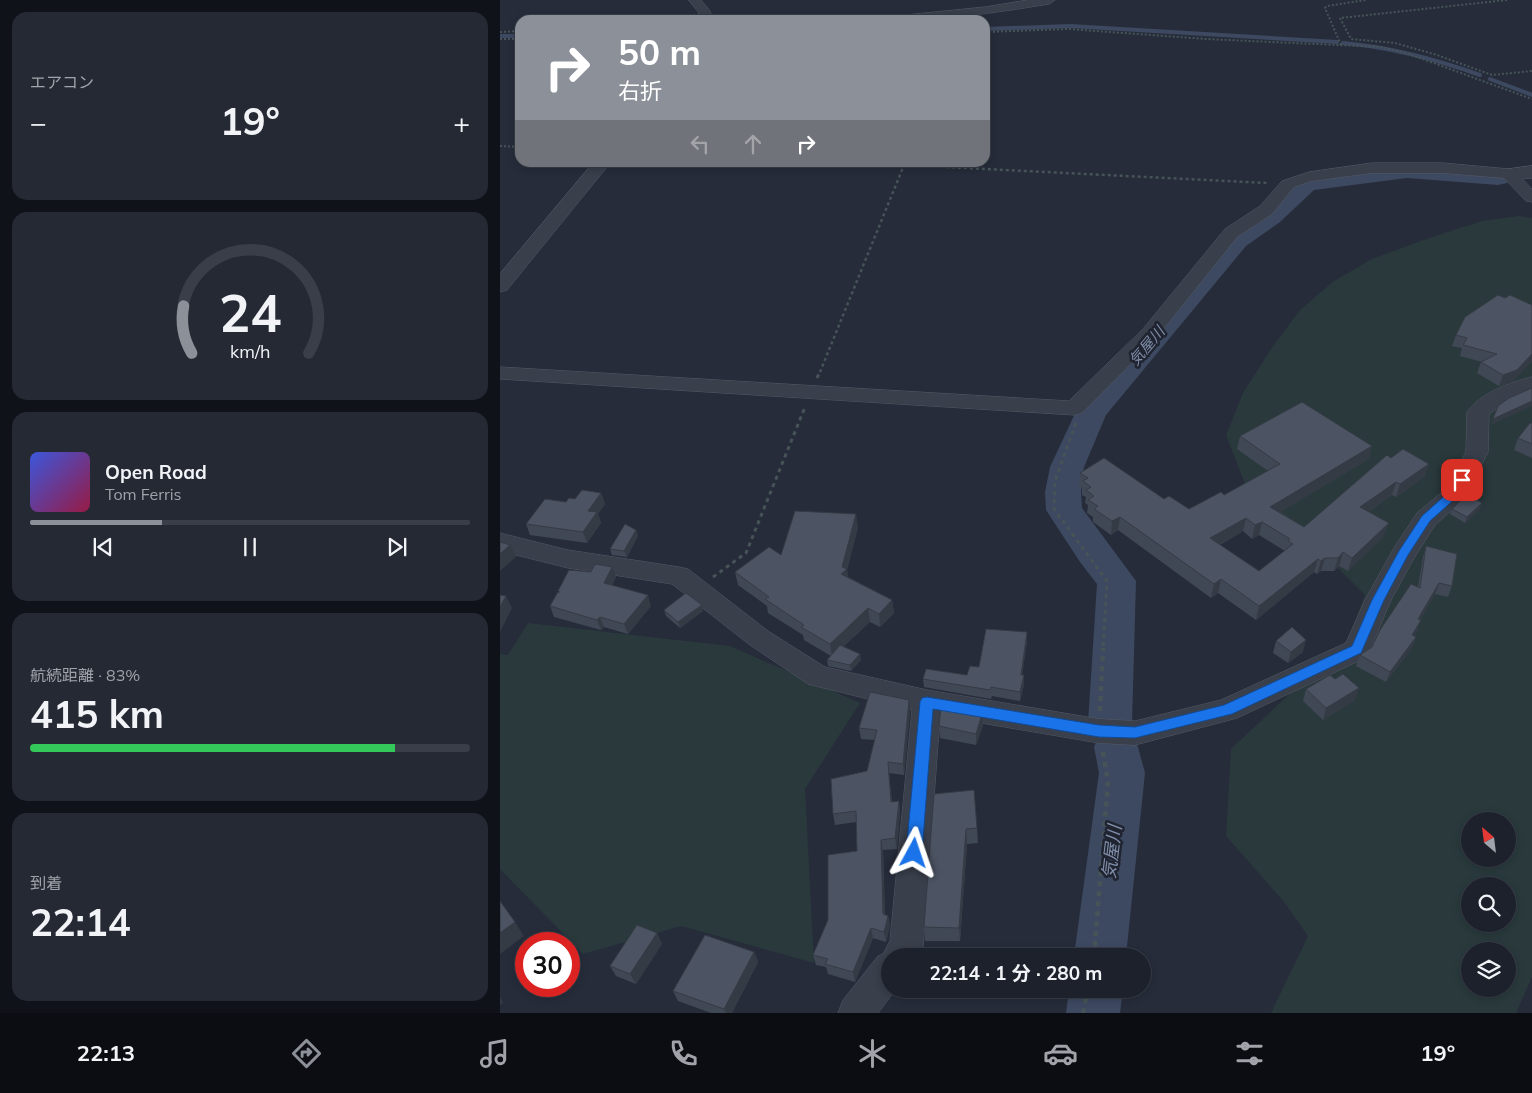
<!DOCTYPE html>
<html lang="ja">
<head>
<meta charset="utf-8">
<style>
  :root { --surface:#1c212c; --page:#252934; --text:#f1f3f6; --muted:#a0a3a9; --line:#3a3e48; --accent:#8c9099 }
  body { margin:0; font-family:Mulish,"Noto Sans JP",sans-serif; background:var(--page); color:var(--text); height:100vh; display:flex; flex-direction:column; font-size:19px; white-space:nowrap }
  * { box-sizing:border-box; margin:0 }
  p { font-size:16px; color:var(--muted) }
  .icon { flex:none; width:28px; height:28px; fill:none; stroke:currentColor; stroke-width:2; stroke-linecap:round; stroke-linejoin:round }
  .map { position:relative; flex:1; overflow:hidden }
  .sheet { display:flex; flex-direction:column; gap:12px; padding:12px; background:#0f1218; width:500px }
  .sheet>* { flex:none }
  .top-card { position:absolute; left:15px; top:15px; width:475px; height:152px; border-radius:15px; box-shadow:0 2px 8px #0003,0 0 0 1px var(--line); background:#8c9099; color:#fff; overflow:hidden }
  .needle { width:32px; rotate:332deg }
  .buttons { position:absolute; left:961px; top:812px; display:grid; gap:10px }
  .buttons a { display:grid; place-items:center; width:55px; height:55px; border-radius:50%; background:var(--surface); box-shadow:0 2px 8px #0003,0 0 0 1px var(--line); font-size:25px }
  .speed { position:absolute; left:15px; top:932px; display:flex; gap:10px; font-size:25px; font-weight:700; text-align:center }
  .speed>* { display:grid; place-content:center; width:65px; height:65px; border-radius:50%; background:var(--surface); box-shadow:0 2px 8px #0003,0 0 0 1px var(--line); line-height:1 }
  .speed .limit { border:8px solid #d22; background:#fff; color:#111 }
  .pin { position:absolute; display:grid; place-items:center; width:42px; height:42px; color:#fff; margin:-21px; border-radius:10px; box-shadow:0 2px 8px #0006 }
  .me { position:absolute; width:55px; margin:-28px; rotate:5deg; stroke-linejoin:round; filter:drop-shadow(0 0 4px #0008) }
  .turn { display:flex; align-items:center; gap:18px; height:105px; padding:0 20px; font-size:22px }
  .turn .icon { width:65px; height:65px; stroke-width:2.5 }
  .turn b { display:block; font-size:35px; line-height:42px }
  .lanes { display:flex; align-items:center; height:48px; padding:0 20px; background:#0003; justify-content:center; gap:25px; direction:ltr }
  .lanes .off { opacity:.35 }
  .big { font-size:38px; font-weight:700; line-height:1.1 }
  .sheet .widget { flex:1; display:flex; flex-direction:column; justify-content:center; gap:8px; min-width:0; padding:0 18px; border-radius:15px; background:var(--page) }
  .sheet .dial { align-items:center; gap:0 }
  .dial svg { height:130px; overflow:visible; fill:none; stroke:var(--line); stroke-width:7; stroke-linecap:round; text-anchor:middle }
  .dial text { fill:var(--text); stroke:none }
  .song { display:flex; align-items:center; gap:15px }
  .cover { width:60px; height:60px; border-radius:8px; background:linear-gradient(135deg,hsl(230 70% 55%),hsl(340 70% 35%)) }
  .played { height:5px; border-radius:2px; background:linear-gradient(90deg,var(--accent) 30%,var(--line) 30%) }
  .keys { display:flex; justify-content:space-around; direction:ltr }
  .heat { display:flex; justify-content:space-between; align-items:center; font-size:28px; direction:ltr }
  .charge { height:8px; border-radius:4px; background:linear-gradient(90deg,#34c759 83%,var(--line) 0) }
  .trip { position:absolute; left:381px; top:948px; width:270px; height:50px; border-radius:25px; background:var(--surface); box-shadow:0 2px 8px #0003,0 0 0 1px var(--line); font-weight:700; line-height:50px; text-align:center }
  .tabs { display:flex; height:80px; justify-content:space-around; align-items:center; background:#0b0d12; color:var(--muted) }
  .tabs .icon { width:35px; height:35px }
  .tabs .current { color:var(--accent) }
  .tabs b { font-size:22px; color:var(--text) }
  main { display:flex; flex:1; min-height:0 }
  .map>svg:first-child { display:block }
</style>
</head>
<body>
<main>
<section class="sheet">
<div class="widget"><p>エアコン</p>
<div class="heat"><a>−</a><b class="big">19°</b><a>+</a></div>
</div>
<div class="widget dial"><svg viewBox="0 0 100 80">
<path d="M14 69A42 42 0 1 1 86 69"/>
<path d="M14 69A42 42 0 0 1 9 40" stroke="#8c9099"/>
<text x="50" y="56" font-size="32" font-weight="700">24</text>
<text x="50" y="72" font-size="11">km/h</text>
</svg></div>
<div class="widget">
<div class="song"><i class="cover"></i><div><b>Open Road</b><p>Tom Ferris</p></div></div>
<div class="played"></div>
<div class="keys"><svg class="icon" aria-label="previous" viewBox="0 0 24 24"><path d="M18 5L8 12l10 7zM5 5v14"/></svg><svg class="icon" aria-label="pause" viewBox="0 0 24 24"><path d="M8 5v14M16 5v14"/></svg><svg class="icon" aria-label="next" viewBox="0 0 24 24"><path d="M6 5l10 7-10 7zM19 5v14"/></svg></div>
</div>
<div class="widget"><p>航続距離 · 83%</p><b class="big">415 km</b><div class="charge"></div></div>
<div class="widget"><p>到着</p><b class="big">22:14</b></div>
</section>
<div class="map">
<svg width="1032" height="1013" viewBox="0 0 1032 1013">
  <rect width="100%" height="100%" fill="#262c3a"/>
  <!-- green -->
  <path fill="#29393c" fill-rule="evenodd" d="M1019 216 1032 218V977L1016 1013H771L808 936 784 902 726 836 731 749 848 639 865 595 831 561 759 520 726 435 743 393 773 346 800 310 834 281 872 259 932 237 982 221ZM970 821H1008V859H970ZM970 886H1008V924H970ZM970 951H1008V989H970Z
    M28 623 230 646 360 703 305 789 314 963 181 926 83 954 0 869V654L8 655Z"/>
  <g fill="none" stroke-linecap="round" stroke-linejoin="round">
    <!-- stream -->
    <path stroke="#3d4961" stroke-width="4" d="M485 29 570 26 837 42
      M0 36H20
      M843 43C891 47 935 59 980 75
      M990 79 1032 95"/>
    <!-- river -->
    <path fill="#3d4961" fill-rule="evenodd" d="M907 164 998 171 1007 173 1010 178 1007 183 998 185 907 178 814 190 780 222 746 246 606 415 584 467 581 492 582 508 636 581 632 723 627 732 632 734 638 747 645 773 626 956H574L599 773 594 747 598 737 594 736 588 723 597 584 580 562 546 510 545 492 550 467 579 405 655 320 728 234 762 212 796 180 820 174Z
      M569 989H623L620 1013H566Z"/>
    <defs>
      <path id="minor" d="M189 0H201L210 11 213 20H201L198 12Z
        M528 0H555L549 4C495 13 443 20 389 20L395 16 485 7Z
        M94 162H111L7 290 0 292V274Z
        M872 163H943L1009 169 1015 171 1032 189V202L1026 201 1004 178 943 173H872L812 181 794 187 772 214 737 237 657 337 582 413 574 415 0 379V367L569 401 643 329 725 229 760 206 782 181 809 172Z
        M1032 377V391L1006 402 989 414 988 452 963 500 935 525 914 558 891 600 867 657 737 718 635 745 599 743 440 716 423 947 419 956H390V989H396L378 1013H338L343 1000 378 956 383 954 390 941 412 710 308 684 250 645 172 584 68 568 0 551V533L68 550 179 567 188 569 268 631 325 667 427 690 599 719 635 721 721 700 846 643 865 600 894 548 917 513 946 489 966 452 967 412C980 393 1011 382 1032 377Z"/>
      <path id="tertiary" d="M1032 166V178L1009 180 1002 178 1000 174 1002 170Z"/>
    </defs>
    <!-- minor casing -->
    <use href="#minor" stroke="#545a66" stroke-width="1"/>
    <!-- tertiary casing -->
    <use href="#tertiary" stroke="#545a66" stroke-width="1"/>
    <!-- path-far3 -->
    <path stroke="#465458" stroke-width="2" stroke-dasharray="2 2" stroke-linecap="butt" d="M1007 0 840 18 851 39 895 43 937 55 992 75 1032 71
      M0 32 20 31
      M485 32 568 29 706 39 881 47 906 53 1032 99
      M0 39H20
      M841 45 825 8 827 6 866 0
      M0 146 20 147"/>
    <!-- path-far2 -->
    <path stroke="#465458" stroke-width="2.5" stroke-dasharray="3 3" stroke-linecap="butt" d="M344 162 767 183
      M320 372 404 165"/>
    <!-- path-far1 -->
    <path stroke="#465458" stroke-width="3" stroke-dasharray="4 4" stroke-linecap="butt" d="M317 378 320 371
      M576 423 555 481 554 509 607 581 603 649
      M213 577 246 553 305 407"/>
    <!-- path -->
    <path stroke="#465458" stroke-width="4.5" stroke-dasharray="5 5" stroke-linecap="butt" d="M600 711 603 648
      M594 956 608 782 603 752
      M583 1013 588 989"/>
    <!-- minor -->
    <use href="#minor" fill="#393f4b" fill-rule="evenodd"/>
    <!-- tertiary -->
    <use href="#tertiary" fill="#393f4b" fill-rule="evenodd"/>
  </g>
  <!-- wall -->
  <path fill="#414855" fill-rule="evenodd" d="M1005 298 1032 305V361L1013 381 999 386 977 373 981 362H982L960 356 962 348 952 346 956 335Z
    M1032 423V458L1014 450 1018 438Z
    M740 436 872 446 869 459 780 512 804 527 891 458 929 464 924 477 896 497 892 495 868 512 884 536 848 571 839 566 834 571H821L817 574 814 572 756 620 718 593 711 598 618 530 611 535 593 522V517L587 513 588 505 585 503 586 497 582 495V488L579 486 580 473 664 499 689 509 724 495 768 471 737 449ZM743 531 752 539 759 535 785 551 759 571 720 545Z
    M101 493 105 504 98 514 101 523 87 543 30 535 26 524 66 502Z
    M982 503 980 509 965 523 950 514 952 509Z
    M358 527 347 570 348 577 392 600 394 613 380 627 370 622 343 647 361 660 351 671 328 666 327 660 331 656 304 640 303 635 268 613 267 606 238 585 235 572Z
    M136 530 138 536 127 557 112 555 110 549Z
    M926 546 952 586 948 597 935 594 920 620 917 631 914 636 916 637 912 648 886 682 856 666 860 655 872 647 918 587 923 557Z
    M116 577 112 585 151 606 128 634 104 627 101 630 54 617 50 606 58 592Z
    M164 610 203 611 180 628 166 616Z
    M527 632V641L522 675H524V684L520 701 492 696 491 699 424 687 423 679 467 675 479 667Z
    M776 641 803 652 788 663 773 653Z
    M835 679 855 700 823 720 803 701 806 689Z
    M410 711 404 775 389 773 392 802 399 801 400 812 397 849 383 850 385 915 388 916 390 926 386 942 373 938 355 982 328 974 326 967 316 965 313 955 357 851 356 822 335 825 333 814 367 771 375 740 361 739 359 728Z
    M483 725 476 745 440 738 439 726Z
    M434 794 477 828 478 843 467 844 460 941H425L424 927Z
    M157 933 162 944 136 984 116 976 110 966Z
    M254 952 258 962 232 1013H211L178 1001 173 991Z"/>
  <!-- shaded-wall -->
  <path fill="#353b45" d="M1032 354V361L1013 381 999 386 1003 375Z
    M1032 401V406L991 425 993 419Z
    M872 446 869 459 767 520 770 507Z
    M929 464 924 477 896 497 900 484Z
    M896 482 892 495 856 520 860 507Z
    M101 493 105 504 98 514 101 523 87 543 83 532 88 511Z
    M982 503 980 509 965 523 967 517Z
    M356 514 358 527 347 570 349 582 341 574 342 567Z
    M620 517 618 530 611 535 612 521Z
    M746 518 743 531 708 551 710 538Z
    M762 522 759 535 752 539 755 525Z
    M889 523 884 536 848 571 852 558Z
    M136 530 138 536 127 557 124 551Z
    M10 545 16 557 0 571V554Z
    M843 552 839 566 834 571 838 558Z
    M825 558 821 571 817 574 821 561Z
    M818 559 814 572 756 620 759 606Z
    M112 567 116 577 108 593 104 583Z
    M721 579 718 593 711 598 714 584Z
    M939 583 935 594 914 630 918 619Z
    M148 595 151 606 128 634 124 624Z
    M6 596 12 608 0 632V607Z
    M392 600 394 613 380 627 379 614Z
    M202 605 203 611 180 628 178 622Z
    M368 608 370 622 332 657 330 644Z
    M100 617 104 627 101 630 97 620Z
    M921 620 917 631 908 646 912 635Z
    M527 632V641L521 684V675Z
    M916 637 912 648 886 682 890 672Z
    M806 640 803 652 788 663 791 652Z
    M360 654 361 660 351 671 350 665Z
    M524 675V684L520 701V692Z
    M859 688 855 700 823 720 826 708Z
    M409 700 410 711 404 775 403 764Z
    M482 714 483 725 476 745V734Z
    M399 801 400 812 397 849 395 838Z
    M466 829 467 844 460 941 459 928Z
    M381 840 383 850 385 924 383 914Z
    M388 916 390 926 386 942 384 932Z
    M15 922 24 936 0 954V933Z
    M371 928 373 938 355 982 353 972Z
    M157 933 162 944 136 984 130 974Z
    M254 952 258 962 232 1013H226L224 1009Z
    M0 996 3 1003 0 1005Z"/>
  <!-- building -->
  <path fill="#4c5463" stroke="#353b45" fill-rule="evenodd" d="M998 295 1005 298 1010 295 1032 305V354L1017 370 1003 375 981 362 997 354 963 345 967 338 956 335 965 317Z
    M1032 388V401L993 419 998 406 1009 398Z
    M802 402 872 446 770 507 804 527 887 455 891 458 903 449 929 464 900 484 896 482 860 507 889 523 852 558 843 552 838 558H825L821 561 818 559 759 606 721 579 714 584 620 517 612 521 594 509 598 506 588 500 594 496 586 490 591 487 583 481 588 478 580 473 604 458 664 499 669 496 689 509 721 492 724 495 780 464 740 436ZM746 518 755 525 762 522 790 539 788 541 793 544 759 571 710 538Z
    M1030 423H1032V444L1018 438Z
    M82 490 101 493 88 511 97 512 83 532 26 524 45 499 66 502 69 498 75 499Z
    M967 494 982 503 967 517 952 509Z
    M295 511 356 514 342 567 347 569 341 574 392 600 379 614 368 608 330 644 301 627 304 625 265 599 269 597 235 572 269 547 281 555Z
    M125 524 136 530 124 551 110 549Z
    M0 542 10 545 0 554Z
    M926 546 957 554 952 586 939 583 918 619 921 620 912 635 916 637 890 672 860 655 872 647 880 630 911 584 920 588Z
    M95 564 112 567 104 583 148 595 124 624 100 617 97 620 50 606 58 592H60L58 591 69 570 91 572Z
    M186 593 202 605 178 622 164 610Z
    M0 595 6 596 0 607Z
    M792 627 806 640 791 652 776 641Z
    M486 629 527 632 521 675H524L520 692 491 687 490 690 423 679 426 669 467 675 470 666 479 667Z
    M340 645 360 654 350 665 327 660Z
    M843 674 859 688 826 708 806 689 830 675 835 679Z
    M370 692 409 700 403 764 388 762 391 802 399 801 395 838 381 840 383 914 388 916 384 932 371 928 353 972 325 964 328 959 313 955 328 920V855L357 851 356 811 333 814 331 779 367 771 377 730 359 728Z
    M441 707 482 714 476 734 439 726Z
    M474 790 477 828 466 829 459 928 424 927 434 794Z
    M0 901 15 922 0 933Z
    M137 925 157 933 130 974 110 966Z
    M205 935 254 952 224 1009 173 991Z"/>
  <!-- route -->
  <path fill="#1a73e8" stroke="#114b97" d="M962 476 968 480 958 496 930 521 908 555 884 600 861 653 732 714 635 738 599 737 433 709 422 853 419 858 414 860 408 858 406 853 420 702 422 698 427 697 599 725 635 727 724 705 852 646 872 600 899 551 922 516 950 491 958 477Z"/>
  <g text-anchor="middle" stroke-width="5" stroke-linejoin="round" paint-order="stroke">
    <!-- water labels -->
    <g font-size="15" font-style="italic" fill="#808eaa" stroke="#1f2430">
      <text transform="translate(647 346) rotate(-50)" y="5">気屋川</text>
    </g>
    <!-- near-water labels -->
    <g font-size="18" font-style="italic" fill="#808eaa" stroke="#1f2430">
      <text transform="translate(612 852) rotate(-83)" y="6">気屋川</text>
    </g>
  </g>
</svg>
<div class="buttons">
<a><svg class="needle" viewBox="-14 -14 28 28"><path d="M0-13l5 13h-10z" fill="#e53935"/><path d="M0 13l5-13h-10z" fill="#a0a3a9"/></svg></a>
<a><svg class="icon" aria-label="search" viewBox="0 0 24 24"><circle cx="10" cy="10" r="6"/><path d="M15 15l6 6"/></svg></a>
<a><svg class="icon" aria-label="layers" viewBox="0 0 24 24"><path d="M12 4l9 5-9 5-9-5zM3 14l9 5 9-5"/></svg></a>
</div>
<div class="speed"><div class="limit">30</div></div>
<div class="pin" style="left:962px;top:480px;background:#d93025"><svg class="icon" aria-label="arrive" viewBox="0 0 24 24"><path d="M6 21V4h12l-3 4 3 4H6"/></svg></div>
<svg class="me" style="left:414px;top:853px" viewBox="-20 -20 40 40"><path d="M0-17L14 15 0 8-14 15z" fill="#1a73e8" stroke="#fff" stroke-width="4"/></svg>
<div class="trip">22:14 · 1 分 · 280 m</div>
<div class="top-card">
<div class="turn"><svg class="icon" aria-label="right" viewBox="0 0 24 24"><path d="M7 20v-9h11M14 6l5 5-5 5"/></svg><div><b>50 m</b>右折</div></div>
<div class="lanes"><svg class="icon off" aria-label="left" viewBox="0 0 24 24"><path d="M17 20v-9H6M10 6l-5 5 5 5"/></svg><svg class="icon off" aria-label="ahead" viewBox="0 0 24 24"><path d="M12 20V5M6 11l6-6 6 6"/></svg><svg class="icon" aria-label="right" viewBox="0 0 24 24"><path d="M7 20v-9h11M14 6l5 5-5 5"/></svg></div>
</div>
</div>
</main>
<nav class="tabs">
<b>22:13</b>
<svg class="icon current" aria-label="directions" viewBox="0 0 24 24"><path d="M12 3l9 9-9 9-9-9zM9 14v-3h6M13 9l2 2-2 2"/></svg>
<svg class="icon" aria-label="music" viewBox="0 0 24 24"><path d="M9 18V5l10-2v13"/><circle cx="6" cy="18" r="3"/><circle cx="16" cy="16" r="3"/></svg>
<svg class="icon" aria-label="phone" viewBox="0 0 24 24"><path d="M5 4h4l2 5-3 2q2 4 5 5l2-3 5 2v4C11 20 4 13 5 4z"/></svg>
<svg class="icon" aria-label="climate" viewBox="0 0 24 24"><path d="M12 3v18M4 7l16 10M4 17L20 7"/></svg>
<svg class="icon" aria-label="car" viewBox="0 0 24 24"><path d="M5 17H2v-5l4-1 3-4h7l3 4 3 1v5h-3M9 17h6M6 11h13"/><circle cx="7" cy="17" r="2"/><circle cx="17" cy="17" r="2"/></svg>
<svg class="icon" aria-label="filters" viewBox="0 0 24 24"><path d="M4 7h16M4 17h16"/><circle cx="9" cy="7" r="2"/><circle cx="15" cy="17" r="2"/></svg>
<b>19°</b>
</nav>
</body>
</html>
